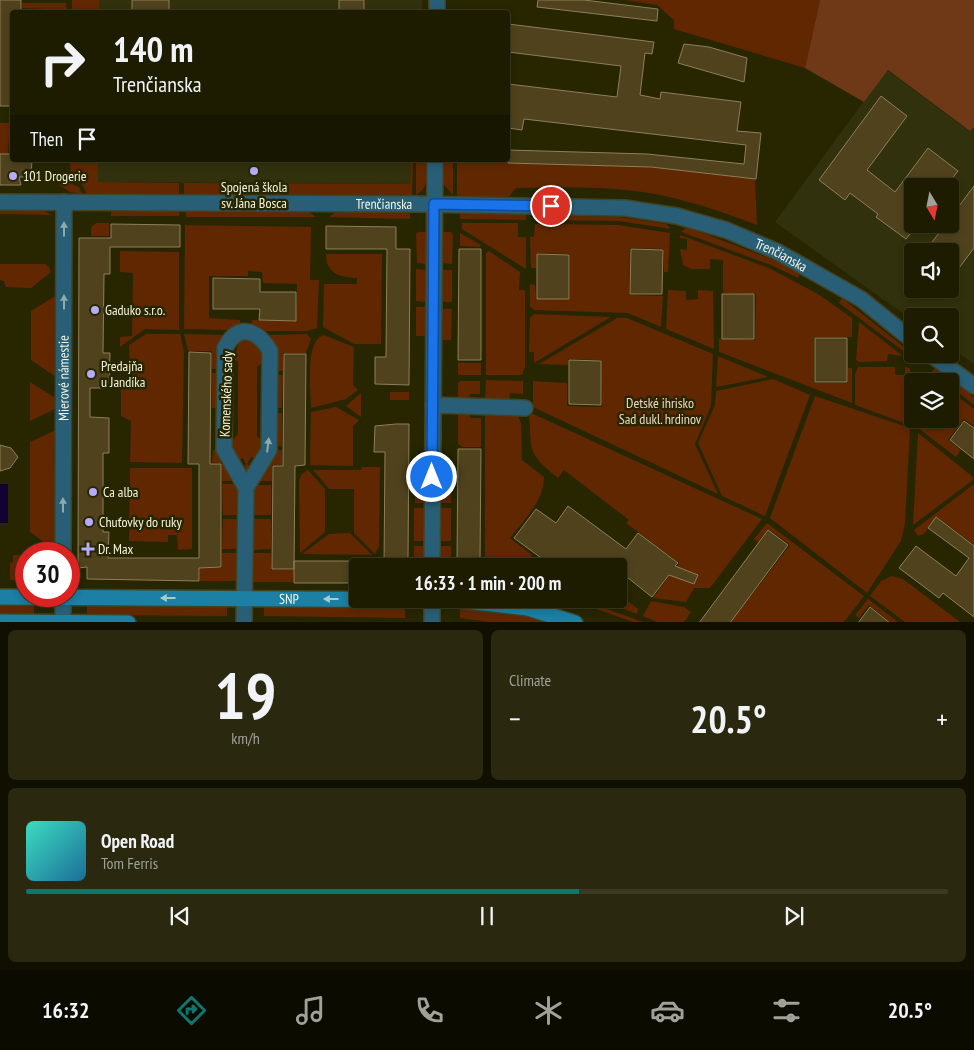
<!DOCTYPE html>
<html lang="en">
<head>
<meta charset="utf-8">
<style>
  :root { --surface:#1d1c00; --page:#2a290f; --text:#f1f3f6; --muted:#a0a199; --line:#3b3a22; --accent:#0f766e }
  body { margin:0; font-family:"PT Sans Narrow",sans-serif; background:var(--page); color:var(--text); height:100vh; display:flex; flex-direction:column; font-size:19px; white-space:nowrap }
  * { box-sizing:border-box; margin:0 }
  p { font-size:16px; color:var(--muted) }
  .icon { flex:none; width:28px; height:28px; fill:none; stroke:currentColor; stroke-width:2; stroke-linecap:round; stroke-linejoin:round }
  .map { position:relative; height:622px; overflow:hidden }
  .side { display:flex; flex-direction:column; gap:8px; padding:8px; background:#100f00; flex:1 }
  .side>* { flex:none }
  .guide { position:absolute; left:10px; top:10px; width:500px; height:152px; border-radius:5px; box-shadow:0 2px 8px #0003,0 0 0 1px var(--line); background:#1d1c00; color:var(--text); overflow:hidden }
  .needle { width:32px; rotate:170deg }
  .buttons { position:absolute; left:904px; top:178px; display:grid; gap:10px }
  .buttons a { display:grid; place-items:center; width:55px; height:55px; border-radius:5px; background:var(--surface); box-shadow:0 2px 8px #0003,0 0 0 1px var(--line); font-size:25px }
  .speed { position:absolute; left:15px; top:542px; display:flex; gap:10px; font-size:25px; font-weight:700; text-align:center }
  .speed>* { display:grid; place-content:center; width:65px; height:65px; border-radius:50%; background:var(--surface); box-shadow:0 2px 8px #0003,0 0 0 1px var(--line); line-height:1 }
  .speed .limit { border:8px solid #d22; background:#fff; color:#111 }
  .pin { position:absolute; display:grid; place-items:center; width:42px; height:42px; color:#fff; margin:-21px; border:2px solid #fff; border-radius:50%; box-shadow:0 1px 5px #0007 }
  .me { position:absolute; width:55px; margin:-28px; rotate:0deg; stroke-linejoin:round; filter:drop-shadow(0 0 4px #0008) }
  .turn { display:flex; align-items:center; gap:18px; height:105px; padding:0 20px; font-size:22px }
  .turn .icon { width:65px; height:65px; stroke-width:2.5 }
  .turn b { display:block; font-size:35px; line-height:42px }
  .then { display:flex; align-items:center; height:48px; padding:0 20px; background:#0003; gap:10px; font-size:19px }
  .big { font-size:38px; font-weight:800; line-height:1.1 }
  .side .tile { flex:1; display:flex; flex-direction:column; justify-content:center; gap:8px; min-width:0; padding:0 18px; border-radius:8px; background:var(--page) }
  .side .dial { align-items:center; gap:0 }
  .dial b { font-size:65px; line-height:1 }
  .song { display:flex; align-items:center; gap:15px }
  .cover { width:60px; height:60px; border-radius:8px; background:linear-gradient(135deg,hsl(170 70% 55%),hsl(200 70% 35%)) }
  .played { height:5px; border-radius:2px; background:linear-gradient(90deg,var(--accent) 60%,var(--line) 60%) }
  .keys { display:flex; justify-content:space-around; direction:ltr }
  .heat { display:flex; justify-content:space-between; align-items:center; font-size:28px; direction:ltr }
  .side .tiles { flex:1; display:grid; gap:8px; grid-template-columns:1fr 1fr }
  .tile:last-child { grid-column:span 2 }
  .trip { position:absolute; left:349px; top:558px; width:278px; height:50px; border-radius:5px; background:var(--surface); box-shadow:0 2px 8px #0003,0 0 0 1px var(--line); font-weight:800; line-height:50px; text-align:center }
  .tabs { display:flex; height:80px; justify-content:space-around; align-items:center; background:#0c0b00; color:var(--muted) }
  .tabs .icon { width:35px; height:35px }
  .tabs .current { color:var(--accent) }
  .tabs b { font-size:22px; color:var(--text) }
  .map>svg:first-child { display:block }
</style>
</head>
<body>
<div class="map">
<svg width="974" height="623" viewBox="0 0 974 623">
  <rect width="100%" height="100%" fill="#272600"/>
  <!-- built -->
  <path fill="#31310d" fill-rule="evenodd" d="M99 0H422V12H99Z
    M887 70 969 131 974 127V364L950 347V316H912V320L775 222ZM912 186H950V224H912ZM912 251H950V289H912Z
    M98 160H411L410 184 98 182Z"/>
  <!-- green -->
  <path fill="#612700" d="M72 0H99V12H72Z
    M625 0H820L805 68 674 29V20L657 5Z
    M22 3H66L67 12 66 10 22 8Z
    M0 123H12V135H9L8 154H0Z
    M70 160H98V182L179 183V194H87L80 180 71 177Z
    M411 160H413L412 196 184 194V183L410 184Z
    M416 160H427C427 173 429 189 416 195Z
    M443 160H453V195L443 184Z
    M457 160 648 167 755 179 757 225C720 211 683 198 643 192 601 186 558 187 516 188L507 199 461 198 457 195Z
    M65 181 79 187 82 194 70 192 59 185Z
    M0 210H42L52 215 0 214Z
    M111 210H180L179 216H111Z
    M186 210 308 211 316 217H186Z
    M336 212H410V219L329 217Z
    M460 213 526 214V220L460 219Z
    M535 215 619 217 666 224 671 229 619 221 535 220Z
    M96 223H109V236H91V227Z
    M462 223H518V237H526V269L462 229Z
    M535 224 618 225 670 233 668 272H664V249L630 248 629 295 663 296 661 327 628 313 534 310 530 307V284L535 285 536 299H570V254L537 253 536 268H531L530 237H534Z
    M185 225 311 227 310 280H319L317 328 307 331H264L252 325V320L296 321 297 284 263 283 262 272 248 271V276H209V318L240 320V326L232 330 184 329Z
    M687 227 774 260 800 273 798 278 771 265 681 232Z
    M419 232H428L427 264 417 263 416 234Z
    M442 232H451L453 235 452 264 442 263Z
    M460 233 481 245 480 247 460 246Z
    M680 235 769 268 818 294 852 318V337H814V383H848V368H852V403L719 352V339L755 340 756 294 723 293V260L710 259V269H691L683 265 680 249 687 250V239L680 238Z
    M120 251 179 252V330L145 329 120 347V337L132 336 133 273 120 272Z
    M489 251 520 272 519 290H525V367L522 375H486V253Z
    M326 254H382L381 344H354L323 327 324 284H357V278C340 277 326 274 326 254Z
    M0 264H45L49 267 51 272 31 288 6 287 4 281 0 280Z
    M416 269 427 270V302L416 301Z
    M442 270H452V302H442Z
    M668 290 686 291V300L698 299V290L713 291 714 349 666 329Z
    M57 295 56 377 31 360V311Z
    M842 298 904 347 906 353 839 303Z
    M416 307H427V336H416Z
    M442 309H452L451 340H441Z
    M534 314 611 317 534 363V352H529L530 317Z
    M617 318H627L713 354 711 406 695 444 718 494 533 407V381L567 383V406L602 407 601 360 568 359V365L539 364Z
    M859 322 903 356 888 354 887 361 859 362 856 360Z
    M146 334H180L184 352 182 463 130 462 131 421 121 416V389L130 382 129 345Z
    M184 334 228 335 221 369H212V351H188Z
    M307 334 311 339 306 353H283V371H275V345L268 335Z
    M250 335 267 359 257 367V436L267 445 260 461 251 457 247 464 255 469 247 473 240 469 246 465 243 458 236 461 228 444 238 434V362L229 355V353L235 354 238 346 231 344Z
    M324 335 354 347 353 385 358 390 346 399 311 408C311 390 304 341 324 335Z
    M718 356 768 377 716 387Z
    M458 363H481V375H458Z
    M858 367H895V375H905V367L910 368V425L855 405V374Z
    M935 368 974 397V405L950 386V381H944L932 372Z
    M212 373H221V408H212Z
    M275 375H283L282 408H274Z
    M773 379 810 395 765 516 722 496 698 443 715 405 716 391Z
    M486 380 523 381V394L510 393 509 402H485Z
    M460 381H480V394H470L469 403 458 402V383Z
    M30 382 57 399V408L30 421Z
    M950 391 974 409V426L964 419 948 440 961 450 956 457 918 428V419H950Z
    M390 392H409V400H390Z
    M361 393V417L346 406Z
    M815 396 910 428 905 523 901 541 867 593 770 518Z
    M336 407 359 420 353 426V466L310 465 311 412Z
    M458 409 470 410V418H481V447H462L458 444Z
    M485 410 517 414 521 423 522 460 544 477C544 501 524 520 510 538L532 555 524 566H457V564H485Z
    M529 412 762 519 710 588H694L686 602 653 598 679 563 626 523 629 520 564 470 558 478C526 452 532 451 529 412Z
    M274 413H282V446H274Z
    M56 430 55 550 30 532V442Z
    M918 433 973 477V480L913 525Z
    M213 450H220L237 481H222V463H212Z
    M274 450H282V465H272V481H257Z
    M362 467H380L379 546 375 554 354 533V489H329L313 470H361Z
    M130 468H192V549L178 550 177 535H168V542L129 541Z
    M308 470 325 489V532L300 553 299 480 302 474Z
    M440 470H451V503H440Z
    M415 476H426V503H415Z
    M222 484H239L241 515H223Z
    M974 484V545L937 517 924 534 918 536 914 530Z
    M255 485H271V515H252V491Z
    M414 508H426L425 541H414Z
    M440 508H451V541H440Z
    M223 519H240V549H222Z
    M252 519H271V549L252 550Z
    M767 523 864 596 844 622H731L790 545 768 529 758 542 754 539Z
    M350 533 372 555 302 554 329 534Z
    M414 546H426L425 566H414Z
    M439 546H451V566H439Z
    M222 553H240L239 581H200V568H222Z
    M251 553H271V570H294L293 582H252Z
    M13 555H26V580H10V563L13 562Z
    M892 576 903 579 960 622H905L870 596 881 581Z
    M618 594 638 609 637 614 600 600 618 599Z
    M868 599 898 622H890L869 605 859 618 855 615Z
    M651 601 684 607 691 612 684 622H657L643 616Z
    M0 603 34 604V615H0Z
    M87 604 227 605V616L87 615Z
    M264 605 405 606V618L264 616Z
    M596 605 643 622H633L596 609Z
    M460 607 499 611 557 622 497 623 460 618Z"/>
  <!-- forest -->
  <path fill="#6f3816" d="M820 0H974V127L970 131 888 70 864 102 805 68Z"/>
  <!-- water -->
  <path fill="#120233" d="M0 484H8V523H0Z"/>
  <!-- building -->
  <path fill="#50421d" stroke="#8e7f58" d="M0 0H21V12H12V106H0Z
    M132 0H169V12H132Z
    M339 0H364V12H339Z
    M538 0H584L658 9 657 21 537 7Z
    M508 24 654 42 652 54 645 53 640 95 660 99 661 92 741 102 737 131 761 133 756 179 651 167 508 163V150L647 154 744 164 746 145 524 119 522 130 508 128V84L617 97 621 66 508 52Z
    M684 44 709 47 747 58 744 82 678 63Z
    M881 96 907 116 867 170 895 192 928 148 958 171 946 186H912V224H918L906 239 876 217 878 214 850 193 845 200 819 180Z
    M0 154H12V160H32L31 177H19L21 185H0Z
    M974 186V248L950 280V251H925L946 224H950V218Z
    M111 224 180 225V247H110V274H104L103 353H110L109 388H90V417L109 418V453H103V532H109L108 558H199V464H188L189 352 211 353 210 464H221V567L199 568V581L87 579V567L78 568 79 238H111Z
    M326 226 396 227V249H410L409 385 375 384V357H386L387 249H326Z
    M459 249H481V360H458Z
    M631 249 663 250 662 294H630Z
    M537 254 569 255V299H537Z
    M213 278 260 279V292H296V321L259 320 260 309H213Z
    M722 294H754V339H722Z
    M815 338H847V382H815Z
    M284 354H306L305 465 295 466 294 569H272L273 466H283Z
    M569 360 601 361V405L569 404Z
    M964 421 974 428V459L950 440Z
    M396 424H409L408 561 406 566H384L385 452H374L375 426Z
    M0 445 11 448 18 457 10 468 0 471Z
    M458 449H481L480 561H457Z
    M568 506 626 549 638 533 678 563 675 566 698 575 694 584 669 575 652 597 618 570V566H552L514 538 536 509 556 523Z
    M936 517 974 546V617L943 593 939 598 899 568 916 546 956 576 969 558 928 528Z
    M768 530 788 545 730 623H699Z
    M294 561H358V583H294Z
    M870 607 890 623H858Z"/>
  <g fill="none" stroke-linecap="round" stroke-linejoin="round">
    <defs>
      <g id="street">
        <path d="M437 12V0"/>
        <path id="s1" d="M0 202 414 204 625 208 677 216 726 230 778 252 861 299 912 340"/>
        <path d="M930 354 974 386"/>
        <path d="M433 405 525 408"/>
        <path id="s2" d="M63 554 64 202"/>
        <path d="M432 566 435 160"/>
        <path d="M63 596V623"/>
        <path d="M244 623 246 488 269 450 270 351C258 330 238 322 225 348L224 449 246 488"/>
        <path d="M432 623V599"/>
      </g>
      <g id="secondary">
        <path id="s3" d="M0 597 457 600 528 608 575 623"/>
        <path d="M0 622 128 623"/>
      </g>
    </defs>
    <!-- street casing -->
    <use href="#street" stroke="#44431f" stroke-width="18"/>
    <!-- secondary casing -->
    <use href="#secondary" stroke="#44431f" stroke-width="18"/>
    <!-- street -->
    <use href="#street" stroke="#295f76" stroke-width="15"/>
    <!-- secondary -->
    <use href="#secondary" stroke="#1c7fa4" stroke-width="15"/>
  </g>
  <!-- one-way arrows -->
  <defs><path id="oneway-solid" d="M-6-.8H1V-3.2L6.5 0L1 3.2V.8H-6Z" transform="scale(1.25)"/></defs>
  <g fill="#8eaaaa">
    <use href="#oneway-solid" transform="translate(64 229) rotate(-90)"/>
    <use href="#oneway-solid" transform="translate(64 302) rotate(-90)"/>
    <use href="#oneway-solid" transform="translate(268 445) rotate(-83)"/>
    <use href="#oneway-solid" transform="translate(63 505) rotate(-90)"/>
  </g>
  <g fill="#a8ccca">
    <use href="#oneway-solid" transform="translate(168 598) rotate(-180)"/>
    <use href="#oneway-solid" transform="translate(331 599) rotate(-180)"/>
  </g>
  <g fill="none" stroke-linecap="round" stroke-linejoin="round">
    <defs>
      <path id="route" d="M432 477 434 204 551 206"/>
    </defs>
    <!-- route casing -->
    <use href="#route" stroke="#114b97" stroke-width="12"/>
    <!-- route -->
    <use href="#route" stroke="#1a73e8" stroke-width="9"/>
  </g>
  <!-- markers -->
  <g fill="#b5acf8" stroke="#272600" stroke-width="2">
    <circle cx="254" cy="171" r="5"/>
    <circle cx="13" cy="176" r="5"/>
    <circle cx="95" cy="310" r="5"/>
    <circle cx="91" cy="374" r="5"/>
    <circle cx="93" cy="492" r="5"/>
    <circle cx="89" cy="522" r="5"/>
    <path d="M85.5 541.5h5v5h5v5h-5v5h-5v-5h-5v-5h5z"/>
  </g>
  <g text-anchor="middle" stroke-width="5" stroke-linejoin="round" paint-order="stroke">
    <!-- poi labels -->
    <g font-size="14" fill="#f4f5df" stroke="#272600" text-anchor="start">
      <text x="23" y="181">101 Drogerie</text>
      <text x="254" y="192" text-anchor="middle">Spojená škola<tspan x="254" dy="16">sv. Jána Bosca</tspan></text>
      <text x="105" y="315">Gaduko s.r.o.</text>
      <text x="101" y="371">Predajňa<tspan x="101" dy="16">u Jandíka</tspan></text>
      <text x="103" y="497">Ca alba</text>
      <text x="99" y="527">Chuťovky do ruky</text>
      <text x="98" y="554">Dr. Max</text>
    </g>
    <!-- street labels -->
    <g font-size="14" fill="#f4f5df" stroke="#272600">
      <text dy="5" stroke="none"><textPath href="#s1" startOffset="384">Trenčianska</textPath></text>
      <text dy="5" stroke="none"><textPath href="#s1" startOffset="789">Trenčianska</textPath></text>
      <text dy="5" stroke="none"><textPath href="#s2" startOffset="176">Mierové námestie</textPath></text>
      <text transform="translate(226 394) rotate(-88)" y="5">Komenského sady</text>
      <text dy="5" stroke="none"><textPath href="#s3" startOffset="289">SNP</textPath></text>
    </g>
    <!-- park labels -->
    <g font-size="14" fill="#efd4c6" stroke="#272600">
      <text x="660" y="408">Detské ihrisko<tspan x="660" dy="16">Sad dukl. hrdinov</tspan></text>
    </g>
  </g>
</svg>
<div class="buttons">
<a><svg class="needle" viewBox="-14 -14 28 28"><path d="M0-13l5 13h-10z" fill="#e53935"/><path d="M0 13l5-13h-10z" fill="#a0a199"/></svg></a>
<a><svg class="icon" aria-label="sound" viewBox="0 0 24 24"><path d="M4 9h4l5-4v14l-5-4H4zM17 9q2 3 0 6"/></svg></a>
<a><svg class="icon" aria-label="search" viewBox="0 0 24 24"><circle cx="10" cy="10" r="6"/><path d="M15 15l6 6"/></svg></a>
<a><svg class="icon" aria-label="layers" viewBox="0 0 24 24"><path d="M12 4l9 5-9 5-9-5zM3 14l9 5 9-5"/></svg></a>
</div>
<div class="speed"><div class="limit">30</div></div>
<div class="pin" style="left:551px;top:206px;background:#d93025"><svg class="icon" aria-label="arrive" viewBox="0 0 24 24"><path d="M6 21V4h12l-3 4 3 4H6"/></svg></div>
<svg class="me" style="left:432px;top:477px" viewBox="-20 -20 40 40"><circle r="17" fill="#1a73e8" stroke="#fff" stroke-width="3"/><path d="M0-11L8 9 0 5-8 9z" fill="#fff"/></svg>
<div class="trip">16:33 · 1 min · 200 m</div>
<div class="guide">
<div class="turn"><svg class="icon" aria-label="right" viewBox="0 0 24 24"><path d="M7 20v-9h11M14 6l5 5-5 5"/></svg><div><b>140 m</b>Trenčianska</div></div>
<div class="then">Then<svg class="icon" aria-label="arrive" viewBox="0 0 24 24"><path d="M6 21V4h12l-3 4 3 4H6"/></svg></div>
</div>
</div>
<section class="side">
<div class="tiles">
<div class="tile dial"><b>19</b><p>km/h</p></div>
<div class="tile"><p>Climate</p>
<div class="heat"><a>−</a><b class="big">20.5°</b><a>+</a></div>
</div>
<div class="tile">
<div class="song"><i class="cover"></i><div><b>Open Road</b><p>Tom Ferris</p></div></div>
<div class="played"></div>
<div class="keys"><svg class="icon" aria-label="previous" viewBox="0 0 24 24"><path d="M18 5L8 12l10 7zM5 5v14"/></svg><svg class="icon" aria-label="pause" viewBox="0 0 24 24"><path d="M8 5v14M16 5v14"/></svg><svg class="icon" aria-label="next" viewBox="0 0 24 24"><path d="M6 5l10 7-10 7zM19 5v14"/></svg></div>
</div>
</div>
</section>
<nav class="tabs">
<b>16:32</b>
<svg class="icon current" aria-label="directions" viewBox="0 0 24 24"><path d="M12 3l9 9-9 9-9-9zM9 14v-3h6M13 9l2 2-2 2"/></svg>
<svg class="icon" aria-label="music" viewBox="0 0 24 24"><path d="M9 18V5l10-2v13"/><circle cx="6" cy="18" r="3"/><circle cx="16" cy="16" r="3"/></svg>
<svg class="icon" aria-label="phone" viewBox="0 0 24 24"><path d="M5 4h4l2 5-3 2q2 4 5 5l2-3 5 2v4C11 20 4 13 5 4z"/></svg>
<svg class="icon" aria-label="climate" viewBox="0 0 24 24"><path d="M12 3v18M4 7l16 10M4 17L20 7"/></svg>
<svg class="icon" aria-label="car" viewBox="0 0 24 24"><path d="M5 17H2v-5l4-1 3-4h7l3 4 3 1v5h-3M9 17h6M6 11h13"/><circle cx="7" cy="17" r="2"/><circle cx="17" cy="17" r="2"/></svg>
<svg class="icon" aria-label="filters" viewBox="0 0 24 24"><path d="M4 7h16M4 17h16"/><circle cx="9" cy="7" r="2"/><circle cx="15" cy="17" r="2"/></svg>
<b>20.5°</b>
</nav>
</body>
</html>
